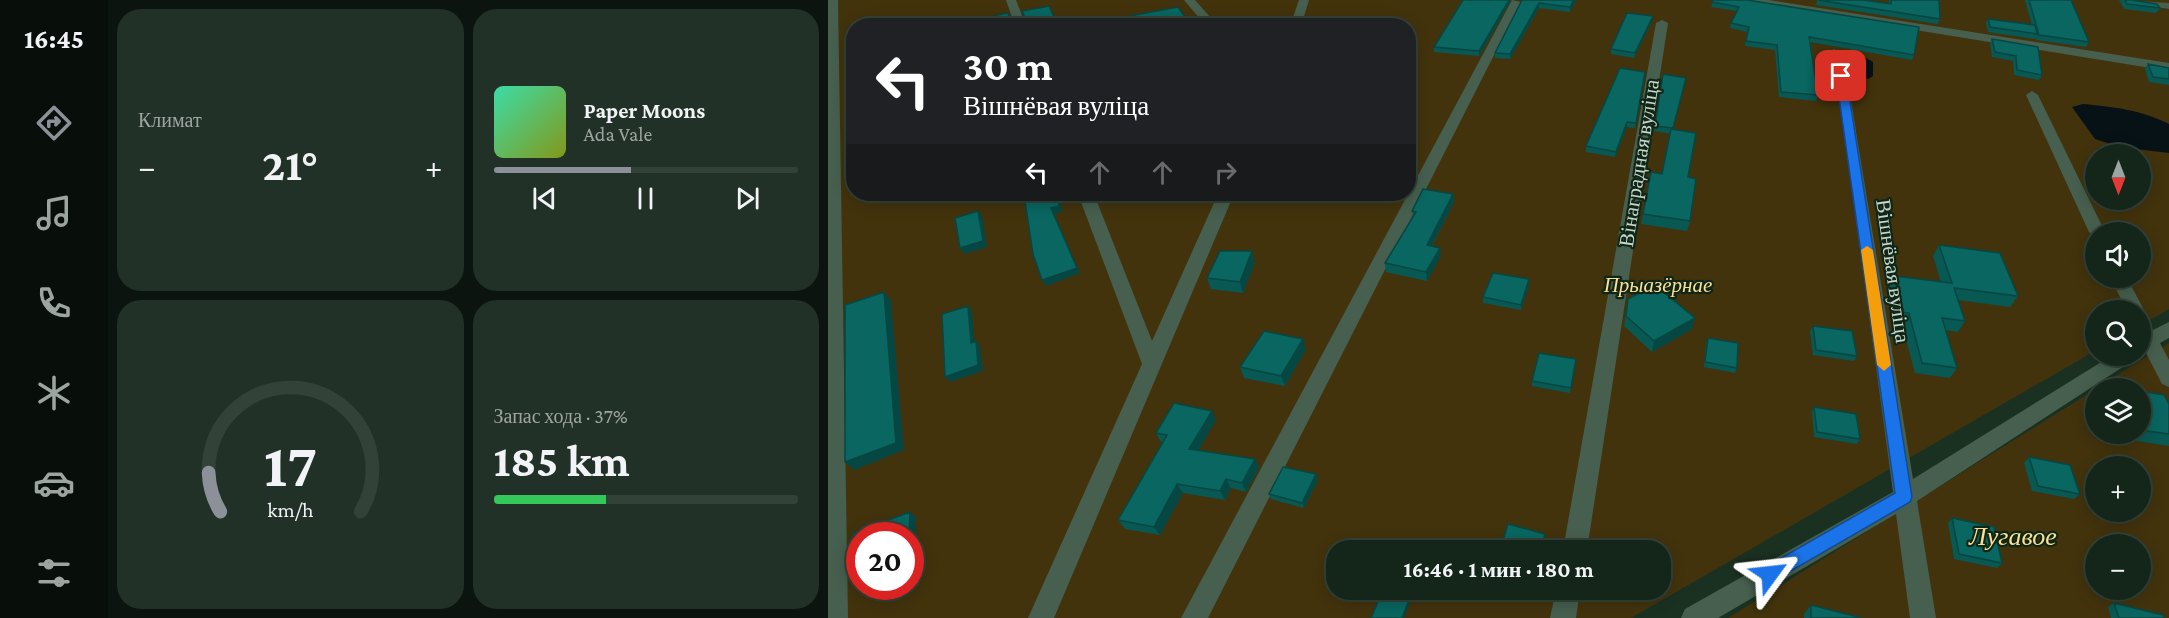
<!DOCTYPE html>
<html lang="ru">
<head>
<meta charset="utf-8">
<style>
  :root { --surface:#14251a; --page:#213127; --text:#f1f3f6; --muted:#9da5a2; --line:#334239; --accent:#8c9099 }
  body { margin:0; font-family:"Crimson Pro",serif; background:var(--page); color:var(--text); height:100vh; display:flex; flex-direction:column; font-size:22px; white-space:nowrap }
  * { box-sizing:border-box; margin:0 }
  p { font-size:20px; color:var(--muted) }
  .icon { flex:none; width:33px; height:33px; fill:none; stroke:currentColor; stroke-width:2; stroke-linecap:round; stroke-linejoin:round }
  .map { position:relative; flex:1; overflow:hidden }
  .side { display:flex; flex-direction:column; gap:9px; padding:9px; background:#0b140e; width:720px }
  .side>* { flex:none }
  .banner { position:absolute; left:18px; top:18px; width:570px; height:183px; border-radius:24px; box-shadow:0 3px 15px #0003,0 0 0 2px var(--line); background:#202124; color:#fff; overflow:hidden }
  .needle { width:39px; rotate:180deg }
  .controls { position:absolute; left:1257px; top:144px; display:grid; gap:12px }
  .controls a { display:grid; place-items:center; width:66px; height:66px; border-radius:50%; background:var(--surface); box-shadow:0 3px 15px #0003,0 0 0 2px var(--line); font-size:30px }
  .speed { position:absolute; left:18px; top:522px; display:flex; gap:12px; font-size:30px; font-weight:700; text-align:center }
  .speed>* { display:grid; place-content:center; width:78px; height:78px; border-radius:50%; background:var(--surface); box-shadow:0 3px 15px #0003,0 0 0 2px var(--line); line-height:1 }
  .speed .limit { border:9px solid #d22; background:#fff; color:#111 }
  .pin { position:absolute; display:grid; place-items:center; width:51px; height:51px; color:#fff; margin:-26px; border-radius:12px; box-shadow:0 3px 9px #0006 }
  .me { position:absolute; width:66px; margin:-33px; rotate:60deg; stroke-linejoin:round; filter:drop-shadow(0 0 4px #0008) }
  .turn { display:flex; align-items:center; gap:21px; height:126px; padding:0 18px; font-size:27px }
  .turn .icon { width:78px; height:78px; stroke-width:2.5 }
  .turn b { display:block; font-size:42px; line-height:51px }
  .lanes { display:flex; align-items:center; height:57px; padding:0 18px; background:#0003; justify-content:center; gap:30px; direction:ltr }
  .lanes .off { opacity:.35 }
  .big { font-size:45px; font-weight:700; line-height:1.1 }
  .side .tile { flex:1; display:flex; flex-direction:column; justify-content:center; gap:9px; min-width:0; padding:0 21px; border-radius:24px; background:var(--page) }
  .side .dial { align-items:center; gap:0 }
  .dial svg { height:156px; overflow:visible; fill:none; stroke:var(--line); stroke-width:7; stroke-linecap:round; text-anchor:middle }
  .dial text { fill:var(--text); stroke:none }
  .song { display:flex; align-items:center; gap:18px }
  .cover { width:72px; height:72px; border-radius:9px; background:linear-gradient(135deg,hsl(160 70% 55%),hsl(70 70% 35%)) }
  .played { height:6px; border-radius:3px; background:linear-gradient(90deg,var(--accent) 45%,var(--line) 45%) }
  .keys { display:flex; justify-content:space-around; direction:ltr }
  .heat { display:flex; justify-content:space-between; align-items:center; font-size:33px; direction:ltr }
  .charge { height:9px; border-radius:4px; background:linear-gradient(90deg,#34c759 37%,var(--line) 0) }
  .side .tiles { flex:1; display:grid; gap:9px; grid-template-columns:repeat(2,1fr) }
  .trip { position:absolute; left:498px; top:540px; width:345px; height:60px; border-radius:24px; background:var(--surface); box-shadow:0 3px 15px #0003,0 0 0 2px var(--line); font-weight:700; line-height:60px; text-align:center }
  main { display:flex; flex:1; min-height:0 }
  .menu { display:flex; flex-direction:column; width:108px; justify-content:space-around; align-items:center; background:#080f0a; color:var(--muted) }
  .menu .icon { width:42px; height:42px }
  .menu .active { color:var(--accent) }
  .menu b { font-size:27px; color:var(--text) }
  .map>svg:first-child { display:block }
</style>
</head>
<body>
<main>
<nav class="menu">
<b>16:45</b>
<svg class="icon active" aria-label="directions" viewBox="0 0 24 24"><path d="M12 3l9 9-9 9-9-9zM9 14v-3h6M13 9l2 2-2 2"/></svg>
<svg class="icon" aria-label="music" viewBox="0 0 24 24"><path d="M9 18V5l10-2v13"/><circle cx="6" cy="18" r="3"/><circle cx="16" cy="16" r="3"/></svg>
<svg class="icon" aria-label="phone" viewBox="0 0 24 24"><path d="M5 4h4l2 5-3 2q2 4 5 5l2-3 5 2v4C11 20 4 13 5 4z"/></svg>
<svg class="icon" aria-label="climate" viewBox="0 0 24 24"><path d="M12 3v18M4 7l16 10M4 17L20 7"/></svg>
<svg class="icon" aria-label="car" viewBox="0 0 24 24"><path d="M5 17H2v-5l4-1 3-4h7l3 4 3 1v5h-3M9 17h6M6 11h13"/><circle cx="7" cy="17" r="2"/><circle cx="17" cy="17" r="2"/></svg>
<svg class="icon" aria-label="filters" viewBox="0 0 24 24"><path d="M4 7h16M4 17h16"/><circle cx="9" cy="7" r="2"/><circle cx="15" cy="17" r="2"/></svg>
</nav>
<section class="side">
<div class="tiles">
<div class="tile"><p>Климат</p>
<div class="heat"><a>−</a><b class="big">21°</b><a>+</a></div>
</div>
<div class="tile">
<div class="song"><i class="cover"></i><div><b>Paper Moons</b><p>Ada Vale</p></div></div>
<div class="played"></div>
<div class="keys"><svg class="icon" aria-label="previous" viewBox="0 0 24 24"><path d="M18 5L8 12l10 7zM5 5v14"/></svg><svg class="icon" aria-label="pause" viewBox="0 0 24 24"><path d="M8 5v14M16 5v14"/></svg><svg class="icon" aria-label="next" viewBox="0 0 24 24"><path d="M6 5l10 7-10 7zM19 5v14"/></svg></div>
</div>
<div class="tile dial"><svg viewBox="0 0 100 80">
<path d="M14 69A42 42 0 1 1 86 69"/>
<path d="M14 69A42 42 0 0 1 8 49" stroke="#8c9099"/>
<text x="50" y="56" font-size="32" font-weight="700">17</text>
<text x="50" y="72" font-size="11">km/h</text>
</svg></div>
<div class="tile"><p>Запас хода · 37%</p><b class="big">185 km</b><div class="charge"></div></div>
</div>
</section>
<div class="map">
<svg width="1341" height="618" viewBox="0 0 1341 618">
  <rect width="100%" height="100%" fill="#1a3122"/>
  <!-- green -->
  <path fill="#42330d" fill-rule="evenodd" d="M0 0H1341V309L1313 325 1312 310H1268L1267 351 803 618H0ZM26 26H580V194H26ZM1268 154H1312V200H1268ZM1268 232H1312V278H1268ZM32 536H82V586H32ZM508 550H832V590H508Z
    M1341 343V618H900L1268 389V434H1312V388H1268ZM1268 466H1312V512H1268ZM1268 544H1312V590H1268Z"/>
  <!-- water -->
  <path fill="#061216" d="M1025 58H1038L1045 62V76L1040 79 1025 76 1017 64Z
    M1255 104C1287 107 1313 110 1341 124V153L1292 147 1267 139 1244 107Z"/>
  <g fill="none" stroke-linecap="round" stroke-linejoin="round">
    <!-- minor -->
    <path fill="#465f4e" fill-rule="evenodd" d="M0 0H10L20 618H0Z
      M178 0H188L198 26H187Z
      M356 0H367L390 26H378Z
      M471 0H481L473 26H462Z
      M684 0 693 2 380 618H353Z
      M916 0H941L1341 63V71L921 3Z
      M1296 0 1341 3V9L1301 3Z
      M834 20 840 23 759 550H735L828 23Z
      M1005 49 1015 52 1085 479 1283 356H1307L1304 361 1089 501 1108 618H1082L1068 514 890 618H853L857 609 1065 492Z
      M1204 91 1210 95 1277 232H1268V237L1261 232 1198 95Z
      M250 194H266L324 341 390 194H406L226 618H200L314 364Z
      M1283 278H1299L1316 310 1313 315 1312 310H1298Z
      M1312 316 1318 318 1325 330 1341 322V338L1332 343 1341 360V387L1334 384 1317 351 1312 353Z
      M728 590H752L748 618H722Z"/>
  </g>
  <!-- wall -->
  <path fill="#085853" d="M683 0 651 56 606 52V47Z
    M694 0H748L742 12 711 8 682 59 667 58V53Z
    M886 0 1086 55 1084 60 982 42 990 95 988 101 951 97 947 50 917 46 919 32 902 28 903 23 909 11 883 7Z
    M989 0 1061 4V0H1111L1112 19 1110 24 988 5Z
    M1197 0H1243L1261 42 1258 47 1208 40 1207 37 1206 39 1160 32 1158 23 1160 19 1204 25Z
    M1291 0H1303L1332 8 1328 13 1296 9Z
    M824 21 806 58 783 54V49Z
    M1164 39 1214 75 1211 80 1186 75 1185 61 1164 57 1162 44Z
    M1320 64 1341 68V85L1321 82 1317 69Z
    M817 72 807 128 799 127 787 157 758 152V146Z
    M835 74 845 130 860 177 862 221 859 231 813 224 823 172 834 174 843 134 826 131Z
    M625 194 626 202 604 246 613 256 599 281 558 272 557 263 585 217 584 211Z
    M1111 245 1190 296 1182 307 1130 300 1137 321 1130 332 1117 330 1129 368 1122 378 1087 373 1074 324 1070 323 1060 286 1066 276 1113 282 1105 256Z
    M427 262 415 293 383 289 379 278Z
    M701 285 693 310 655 303V297Z
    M800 299 864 329 824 352 796 326Z
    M985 326 1029 356 1026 361 985 355 982 331Z
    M880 338 909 368 907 373 876 367 878 343Z
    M478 349 457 386 416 378 412 367Z
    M748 359 742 393 704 386V381Z
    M1312 391 1341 434V446L1284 437 1283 434H1312Z
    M986 407 1032 439 1029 444 986 437 984 412Z
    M388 420 370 451 427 459 431 468 418 492 403 488 397 500 355 493 332 535 297 529 290 520 335 442H333L328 433Z
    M1201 457 1252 494 1246 499 1204 491 1196 463Z
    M488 474 490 480 476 508 443 499 441 494Z
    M1124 518 1174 563 1169 568 1126 559 1120 523Z
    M662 590H704L700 602 662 591Z
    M1286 603 1336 618H1283L1280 607Z
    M983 605 1034 618H976V614Z"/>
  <!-- shaded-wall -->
  <path fill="#064743" d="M681 0H683L651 56V51Z
    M746 0H748L742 12V7Z
    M711 3V8L682 59V54Z
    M825 16 824 21 806 58 807 53Z
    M799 122V127L787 157 788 152Z
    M229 194H231L234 212 226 214 252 273 218 286 214 280 223 208Z
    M275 194H298L278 199Z
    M625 194 626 202 600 253 599 245Z
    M150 211 154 216 159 247 136 254 132 248Z
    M612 248 613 256 599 281 598 272Z
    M424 251 427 262 415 293 412 282Z
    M701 279V285L693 310V305Z
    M56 292 63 300 76 450 26 470 17 462Z
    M140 306 144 312 147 348 143 343Z
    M867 318 864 329 824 352 826 341Z
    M475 339 478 349 457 386 453 376Z
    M148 341 152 346 155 371 122 382 117 377Z
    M384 411 388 420 366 458 361 449Z
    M427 459 431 468 418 492 414 483Z
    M488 474 490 480 476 508 474 503Z
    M398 479 403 488 397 500 392 491Z
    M349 484 355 493 332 535 326 527Z
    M82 512 88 517 87 545 82 547V536H81Z
    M32 559V566L29 567 22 563Z
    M585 590H587L576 618H574Z
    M702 590H704L700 602 701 594Z"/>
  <!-- building -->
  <path fill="#096660" stroke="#064743" stroke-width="1.5" d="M635 0H681L651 51 606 47Z
    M694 0H746L742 7 711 3 682 54 667 53Z
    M886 0H919L1091 27 1086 55 981 37 990 95 953 92 949 45 918 41 921 27 903 23 911 7 884 2Z
    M990 0H1035L1063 4V0H1111L1112 19Z
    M1201 0H1243L1261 42 1211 35Z
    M1297 0H1303L1329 4 1332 8 1299 4Z
    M221 6 230 26H145V20L180 13 183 23H196L198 20 194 11Z
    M350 7 363 26H297L291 18Z
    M799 13 825 16 807 53 783 49Z
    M1160 19 1207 25 1209 34 1162 27Z
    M1164 39 1210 47 1214 75 1189 70 1188 56 1167 52Z
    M1320 64 1341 68V79L1325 77Z
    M792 68 817 72 808 123 799 122 788 152 758 146Z
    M835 74 858 78 845 128 827 126Z
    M843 129 868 133 860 177 868 179 862 221 815 214 823 172 834 174Z
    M595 189 625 194 599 245 612 248 598 272 557 263 588 212 584 211Z
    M196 194H229L231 206 223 208 249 268 214 280 205 254Z
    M150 211 155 241 132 248 127 218Z
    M1111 245 1172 253 1190 296 1126 288 1137 321 1114 318 1129 368 1094 363 1081 313H1076L1066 276 1124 283Z
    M392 251H424L412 282 379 278Z
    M665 273 701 279 693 305 655 297Z
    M827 285 867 318 826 341 798 316 800 299Z
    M56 292 68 443 17 462V305Z
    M140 306 143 343 148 341 150 365 117 377 114 314Z
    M985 326 1024 331 1029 356 988 350Z
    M436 331 475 339 453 376 412 367Z
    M880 338 910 343 909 368 877 362Z
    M711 353 748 359 743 388 704 381Z
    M1277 386 1295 388H1278Z
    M1312 391 1336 395 1341 404V434L1312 430Z
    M346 403 384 411 361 449 427 459 414 483 398 479 392 491 349 484 326 527 290 520 339 435 328 433Z
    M986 407 1028 414 1032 439 989 432Z
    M1201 457 1242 465 1252 494 1210 486Z
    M455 467 488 474 474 503 441 494Z
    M82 512 81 536H32V559L22 563 25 533Z
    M1124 518 1166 527 1174 563 1131 554Z
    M680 524 717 534 713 550H672Z
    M555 590H585L574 618H543Z
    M687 590H702L701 594Z
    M1286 603 1335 615 1336 618H1291Z
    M983 605 1034 618H983Z"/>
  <!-- route -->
  <path fill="#1a73e8" stroke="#114b97" stroke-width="1.5" d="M1013 73 1018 76 1084 497 1082 502 942 583 936 580 933 574 936 568 1067 493 1008 76Z"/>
  <!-- slow -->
  <path fill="#f59e0b" d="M1039 246 1045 250 1063 365 1056 371 1049 365 1033 250Z"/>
  <g text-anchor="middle" stroke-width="4.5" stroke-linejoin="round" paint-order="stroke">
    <!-- street labels -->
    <g font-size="21" fill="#c7d5cb" stroke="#102718">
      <text transform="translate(811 163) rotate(-81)" y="7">Вінаградная вуліца</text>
      <text transform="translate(1065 271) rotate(82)" y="7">Вішнёвая вуліца</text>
    </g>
    <!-- park labels -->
    <g font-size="21" font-style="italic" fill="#fedf92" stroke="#102718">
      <text x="830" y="292">Прыазёрнае</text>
    </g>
    <!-- near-park labels -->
    <g font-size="26" font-style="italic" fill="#fedf92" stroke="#102718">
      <text x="1185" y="545">Лугавое</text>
    </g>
  </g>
</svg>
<div class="controls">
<a><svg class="needle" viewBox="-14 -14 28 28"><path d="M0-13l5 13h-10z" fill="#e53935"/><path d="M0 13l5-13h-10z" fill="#9da5a2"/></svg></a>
<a><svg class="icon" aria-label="sound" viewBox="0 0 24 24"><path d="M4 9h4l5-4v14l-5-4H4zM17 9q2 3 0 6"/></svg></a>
<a><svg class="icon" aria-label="search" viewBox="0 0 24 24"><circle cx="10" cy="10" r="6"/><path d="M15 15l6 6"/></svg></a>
<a><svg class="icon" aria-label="layers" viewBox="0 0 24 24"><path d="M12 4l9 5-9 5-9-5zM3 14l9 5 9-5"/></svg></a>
<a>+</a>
<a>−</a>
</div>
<div class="speed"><div class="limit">20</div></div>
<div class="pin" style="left:1013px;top:76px;background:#d93025"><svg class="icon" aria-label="arrive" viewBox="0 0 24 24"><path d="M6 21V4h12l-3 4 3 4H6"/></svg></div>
<svg class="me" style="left:942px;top:574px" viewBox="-20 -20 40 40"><path d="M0-17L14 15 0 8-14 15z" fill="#1a73e8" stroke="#fff" stroke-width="4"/></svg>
<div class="trip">16:46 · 1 мин · 180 m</div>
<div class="banner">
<div class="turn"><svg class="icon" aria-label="left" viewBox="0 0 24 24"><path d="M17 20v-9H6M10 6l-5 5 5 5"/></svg><div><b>30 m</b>Вішнёвая вуліца</div></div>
<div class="lanes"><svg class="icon" aria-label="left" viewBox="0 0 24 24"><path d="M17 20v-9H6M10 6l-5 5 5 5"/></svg><svg class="icon off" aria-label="ahead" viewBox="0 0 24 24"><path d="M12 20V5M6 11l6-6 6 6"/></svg><svg class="icon off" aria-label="ahead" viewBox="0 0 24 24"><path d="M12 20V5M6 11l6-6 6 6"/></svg><svg class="icon off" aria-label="right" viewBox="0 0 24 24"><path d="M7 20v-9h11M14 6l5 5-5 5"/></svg></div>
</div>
</div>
</main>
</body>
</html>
